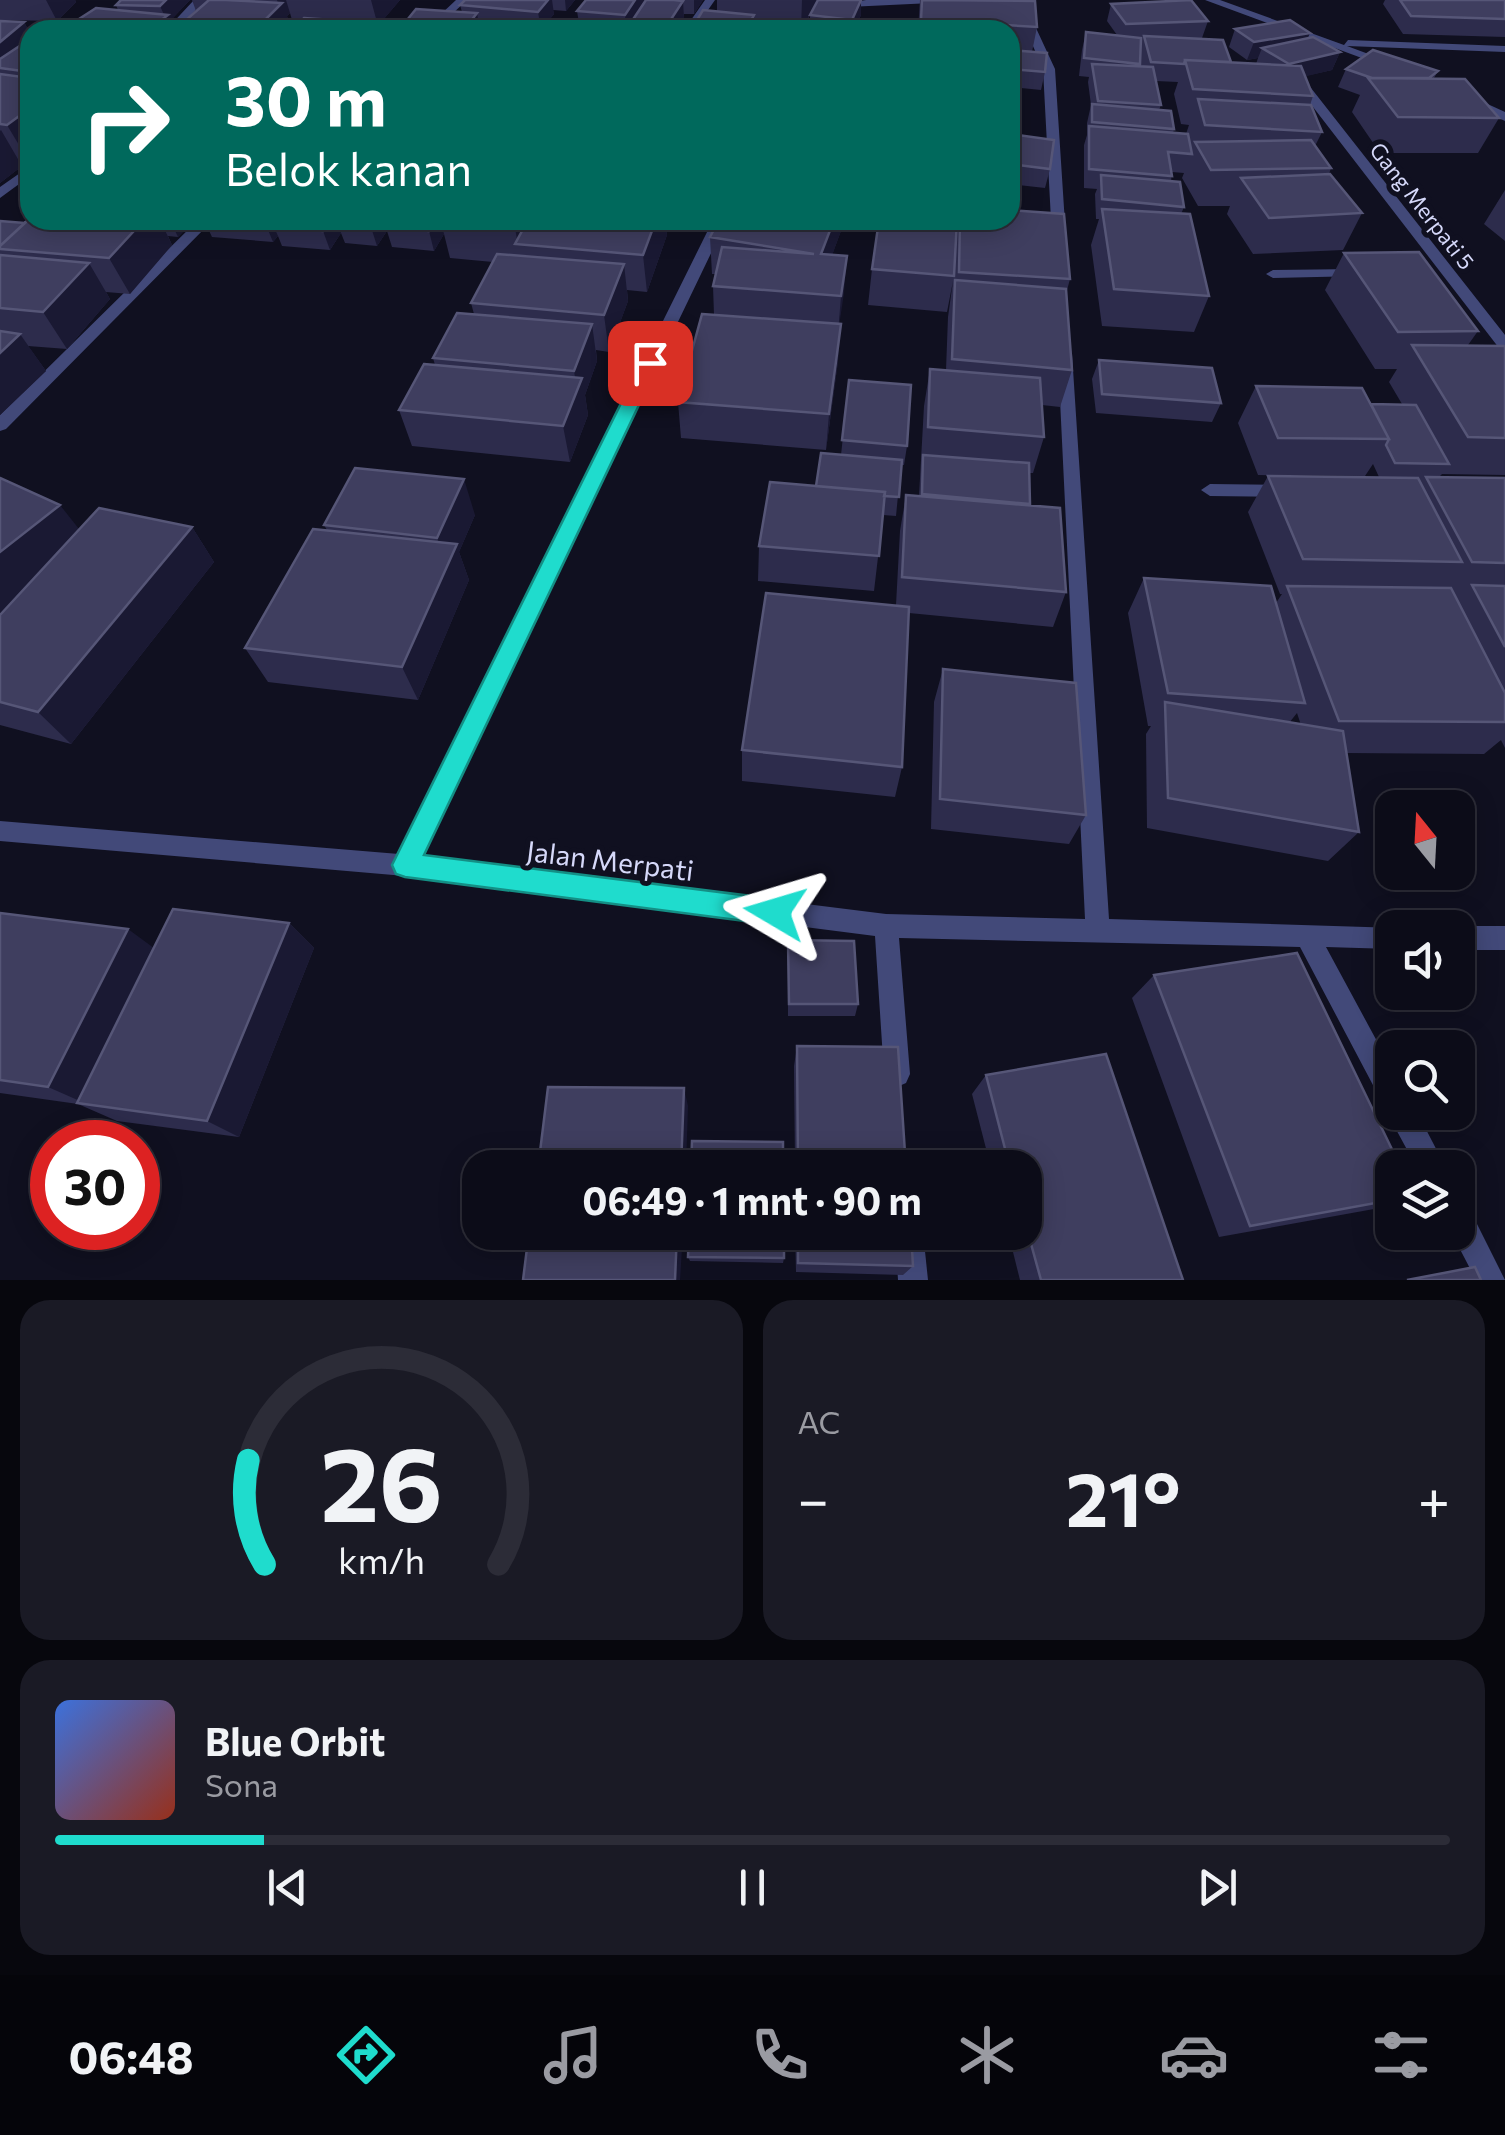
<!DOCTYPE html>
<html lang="id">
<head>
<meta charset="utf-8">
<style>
  :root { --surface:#0c0c18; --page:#1a1a25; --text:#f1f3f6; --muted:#9a9ba2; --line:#2c2c37; --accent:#1fdccd }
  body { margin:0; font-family:Commissioner,sans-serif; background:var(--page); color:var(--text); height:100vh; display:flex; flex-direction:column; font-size:38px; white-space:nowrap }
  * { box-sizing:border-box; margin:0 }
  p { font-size:32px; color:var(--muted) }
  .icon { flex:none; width:55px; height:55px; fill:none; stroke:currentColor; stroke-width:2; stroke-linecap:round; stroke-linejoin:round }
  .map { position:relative; height:1280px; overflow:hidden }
  .panel { display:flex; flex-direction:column; gap:20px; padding:20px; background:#07070d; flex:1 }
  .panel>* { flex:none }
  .banner { position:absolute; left:20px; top:20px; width:1000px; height:210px; border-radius:30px; box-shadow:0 5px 25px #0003,0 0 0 2px var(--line); background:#00695c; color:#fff; overflow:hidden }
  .needle { width:65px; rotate:342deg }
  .fabs { position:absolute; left:1375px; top:790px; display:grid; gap:20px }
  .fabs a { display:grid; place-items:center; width:100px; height:100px; border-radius:20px; background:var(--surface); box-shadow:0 5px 25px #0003,0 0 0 2px var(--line); font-size:50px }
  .speed { position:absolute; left:30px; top:1120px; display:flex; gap:20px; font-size:50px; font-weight:700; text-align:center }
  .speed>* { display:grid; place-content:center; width:130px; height:130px; border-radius:50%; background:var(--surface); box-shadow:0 5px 25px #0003,0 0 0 2px var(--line); line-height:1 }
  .speed .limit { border:15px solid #d22; background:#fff; color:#111 }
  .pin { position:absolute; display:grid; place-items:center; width:85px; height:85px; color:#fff; margin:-42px; border-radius:20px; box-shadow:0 5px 15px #0006 }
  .me { position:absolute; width:110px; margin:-55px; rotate:277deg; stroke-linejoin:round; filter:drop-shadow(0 0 8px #0008) }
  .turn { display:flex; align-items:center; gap:35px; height:210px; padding:0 40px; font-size:45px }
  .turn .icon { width:130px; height:130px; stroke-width:2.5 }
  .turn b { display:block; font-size:70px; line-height:85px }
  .big { font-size:75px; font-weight:700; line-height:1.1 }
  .panel .card { flex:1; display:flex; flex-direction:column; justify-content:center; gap:15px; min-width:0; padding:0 35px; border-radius:30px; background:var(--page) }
  .panel .dial { align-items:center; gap:0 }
  .dial svg { height:260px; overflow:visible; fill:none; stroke:var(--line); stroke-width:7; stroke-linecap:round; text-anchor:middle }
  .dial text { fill:var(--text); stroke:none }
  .song { display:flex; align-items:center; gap:30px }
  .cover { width:120px; height:120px; border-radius:15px; background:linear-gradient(135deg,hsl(220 70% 55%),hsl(10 70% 35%)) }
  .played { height:10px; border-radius:5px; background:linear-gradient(90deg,var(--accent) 15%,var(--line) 15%) }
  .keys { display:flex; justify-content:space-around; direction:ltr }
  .heat { display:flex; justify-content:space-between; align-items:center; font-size:55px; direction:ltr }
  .panel .tiles { flex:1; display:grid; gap:20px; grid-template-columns:1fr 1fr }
  .card:last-child { grid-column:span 2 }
  .trip { position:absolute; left:462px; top:1150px; width:580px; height:100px; border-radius:30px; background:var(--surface); box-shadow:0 5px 25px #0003,0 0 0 2px var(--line); font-weight:700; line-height:100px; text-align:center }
  .tab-bar { display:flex; height:160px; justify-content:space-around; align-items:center; background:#05050a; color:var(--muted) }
  .tab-bar .icon { width:70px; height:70px }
  .tab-bar .active { color:var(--accent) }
  .tab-bar b { font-size:45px; color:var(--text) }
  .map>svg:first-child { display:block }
</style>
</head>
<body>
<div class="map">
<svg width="1505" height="1280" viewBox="0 0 1505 1280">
  <rect width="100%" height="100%" fill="#101020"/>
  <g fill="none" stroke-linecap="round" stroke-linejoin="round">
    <!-- lane -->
    <path fill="#424979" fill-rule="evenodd" d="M1356 269 1363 273 1361 276 1273 278 1266 274 1273 270Z"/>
    <!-- street -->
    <path fill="#424979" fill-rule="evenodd" d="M194 0H205L177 30H166Z
      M456 0H467L435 30H424Z
      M705 0H715L694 30H684Z
      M866 0H937L932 3 848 7 843 4Z
      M1013 0H1023L1055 69 1066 239 1059 243 1052 239 1043 69Z
      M1205 0H1220L1344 45 1348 40 1505 46V52L1347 46 1390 62V66L1386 67Z
      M1307 87 1311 88 1505 335V350L1499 348 1303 94 1301 91Z
      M1468 95 1505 112V121L1464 102 1462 99Z
      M30 166V176L0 198V187Z
      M198 220H213L6 429 0 431V415Z
      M713 220H727L421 856 886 914 1085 919 1058 358 1066 353 1072 354 1109 919 1398 928H1392V949L1326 947 1392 1069V1112H1417L1446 1168H1417L1392 1122 1390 1108 1383 1104 1300 947 899 938 910 1074 906 1083 897 1087 888 1083 884 1074 875 936 405 876 0 841V821L399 854Z
      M1210 484 1288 485 1297 491 1288 497 1210 496 1201 490Z
      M1458 926H1505V950H1458V928H1454Z
      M1458 1202 1468 1206 1505 1280H1476L1451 1232H1458Z
      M895 1232H923L928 1280H898Z"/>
  </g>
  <!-- wall -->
  <path fill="#2d2c4c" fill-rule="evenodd" d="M0 0H75L76 2 57 21 0 20Z
    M190 0 170 21 118 10 116 5Z
    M192 0H400L382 21 405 22 462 12 460 5 465 0H575L566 11 553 10 554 14 541 30 479 24 480 30H292L301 21 292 20 290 13 287 16 291 30H179L178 27 196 11Z
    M586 0H703L694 14H684V18L677 30H633L632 25 628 30 580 29 577 11Z
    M717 0H818L802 30 754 28 717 11Z
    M920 0H1018L1037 27 1032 52 1045 72 1041 90 1010 87V30H918Z
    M1385 0H1505V37L1403 34 1383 4Z
    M1111 4 1208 21 1202 38 1231 62 1256 64 1258 58 1247 60 1229 47 1235 29 1308 38 1340 52 1332 70 1305 76 1313 96 1310 105 1322 132 1315 146 1331 168 1329 174 1362 213 1343 250 1253 254 1227 214 1230 206H1198L1182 178 1184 173 1172 172 1171 181 1184 207 1181 214 1209 296 1194 332 1102 326 1091 245 1099 219H1096L1095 194 1097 189 1084 188V145L1087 135V123L1091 105 1088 82 1089 77 1079 76 1082 50 1086 32 1117 35 1107 21ZM1156 81 1178 82 1174 94 1181 124 1189 125 1186 134 1173 133 1174 129 1159 110 1161 105Z
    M810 15H861L854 30H807L810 24Z
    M0 21 24 22 30 33V158L28 160 18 159 22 166 0 183Z
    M1346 69 1438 71 1434 78 1499 118 1478 153H1380L1352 112 1360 95 1338 87Z
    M1010 134 1050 169 1045 188 1010 184Z
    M1505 190V241L1484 224Z
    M30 220H194L178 237 168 236 172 245 130 294 106 292 110 299 67 349 28 346 46 371 0 415V221L25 223Z
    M204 220H665L667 235 647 292 627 290 628 301 609 352 596 350 597 361 585 395 588 415 570 462 412 446 399 410 435 365 433 358 474 314 471 303 493 262 450 258 444 234 434 251 392 247 387 231 377 246 345 243 341 233 330 250 282 246 278 236 273 242 212 237Z
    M845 220 832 255 847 256 839 324 838 361 826 450 681 438 678 402 714 315 713 286 716 274H712L710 237Z
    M958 220H1010L1070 279 1066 294 1072 370 1060 407 1042 405 1044 437 1033 473H1029L1030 506 1066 592 1053 627 909 613 902 767 895 797 742 781V750L896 605 900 531 906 495 919 496 924 406 930 369 946 370 948 317 953 281 947 312 868 305 872 269 956 230Z
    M1344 253 1478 331 1468 345 1505 346V475L1442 474 1439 477 1505 478V748L1501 740 1484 754 1346 753 1359 832 1328 861 1147 828 1146 734 1151 726H1148L1128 613 1144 578 1276 603 1282 594H1280L1248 512 1268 476 1379 477 1373 464 1365 476 1258 475 1238 423 1256 386 1371 404H1402L1389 382 1397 369H1375L1325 290ZM1297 713 1301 725 1289 723Z
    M1099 360 1221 403 1212 422 1096 413 1092 379Z
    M849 380 907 446 904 465H901L896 516 883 515 874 591 758 581 759 546 816 486 841 455Z
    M0 478 79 529 192 527 214 562 71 744 0 725Z
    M475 515 459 552 469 580 418 700 268 682 245 648 327 530 324 525Z
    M943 669 1086 815 1069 844 931 829 934 702Z
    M0 913 154 948 289 923 314 948 239 1137 117 1121 78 1104 0 1093Z
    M788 940 858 1004 855 1016H788Z
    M1154 975 1392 1168V1203L1374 1209 1219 1237 1132 998Z
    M797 1046 906 1168H795L794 1066Z
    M986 1075 1183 1280H1020L1008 1232H1025V1168H991L972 1094Z
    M795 1232H911L913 1266 903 1275 796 1272Z
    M688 1257 784 1258 783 1263 690 1261Z"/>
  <!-- shaded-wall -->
  <path fill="#1a1933" d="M46 0H75L76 2 57 21Z
    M166 0H190L170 21 174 30H148L165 17 160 6Z
    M277 0H286L290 13 287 16 291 30H255L279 6Z
    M371 0H400L378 26Z
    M548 0H552L554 14 541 30 538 12Z
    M565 0H575L566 11Z
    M635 0H646L632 21V25L628 30H626L625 15Z
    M694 0H703L694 14Z
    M802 0H818L801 30Z
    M861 0V15L854 30H852V20Z
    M683 1 684 18 677 30H669L668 24Z
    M477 13 480 30H464Z
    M754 15V30H746Z
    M24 22 30 33V66L0 68V42Z
    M363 22 366 30H356Z
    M1310 33 1303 51 1262 48 1258 58 1247 60 1254 42Z
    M1340 52 1332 70 1282 82 1289 64Z
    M30 108V158L28 160 7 125Z
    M1 130 22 166 0 183V131Z
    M144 220H160L172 245 130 294 109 258Z
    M170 220H194L178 237Z
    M264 220H290L274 227 278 236 273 242Z
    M330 220H351L338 224 341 233 330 250 323 231Z
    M375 220H394L386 228 387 231 377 246 371 227Z
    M436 220H453L441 222 444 234 434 251 429 231Z
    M519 220H544L518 245 515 228Z
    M656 220H665L667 235 647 292 643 255Z
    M834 220H845L819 291 821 254Z
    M847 256 844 293 838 333 841 296Z
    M89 263 110 299 67 349 43 312Z
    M624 264 628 301 609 352 604 315Z
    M592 324 597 361 585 395 588 415 570 462 563 426 577 390 574 371Z
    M841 324 838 361 826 450 829 414Z
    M20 334 46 371 0 415V353Z
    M464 479 475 515 459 552 469 580 418 700 402 667 447 566 437 538Z
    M60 505 98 553 0 635V552Z
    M192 527 214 562 71 744 38 712Z
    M289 923 314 948 239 1137 207 1121Z
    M128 929 162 954 89 1105 48 1087Z
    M684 1088 688 1106 686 1168H681Z
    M677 1232H683L680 1280H675Z"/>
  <!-- building -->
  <path fill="#3f3e5f" stroke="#565677" stroke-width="2.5" d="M121 0H166L160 6 116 5Z
    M209 0H226L282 3 255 30 178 27Z
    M465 0H548L538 12 460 5Z
    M586 0H635L625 15 577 11Z
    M646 0H674L683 1 668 24 632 21Z
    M818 0H861L852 20 810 15Z
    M922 0 1035 1 1037 27 921 20Z
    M1191 0 1208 21 1126 24 1111 4Z
    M1400 0H1505V19L1411 16Z
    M96 8 168 15 148 30H62Z
    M416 9 477 13 464 30H399Z
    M703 10 754 15 746 30H691Z
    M304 18 363 22 356 30H292Z
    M812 20 852 24 850 30H807Z
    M1290 20 1310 33 1254 42 1235 29Z
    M0 21 24 22 0 42Z
    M374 21 405 22 399 30H365Z
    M859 23 898 27 897 30H856Z
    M1086 32 1141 38 1140 64 1084 58Z
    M1144 36 1223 40 1231 62 1185 60 1184 64 1151 62Z
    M1313 37 1340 52 1289 64 1262 48Z
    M30 39V72L0 68V59Z
    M1010 50 1047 53 1045 72 1010 69Z
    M1373 50 1438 71 1429 78H1372L1346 69Z
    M1185 60 1301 66 1313 96 1193 89Z
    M1092 64 1153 67 1161 105 1098 101Z
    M0 74 30 78V108L7 125 0 124Z
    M1368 78 1465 79 1499 118 1398 117Z
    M1198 99 1311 105 1322 132 1205 125Z
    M1092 104 1171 111 1174 129 1092 122Z
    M1089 126 1188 134 1192 154 1168 152 1172 176 1089 169Z
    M1010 134 1054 140 1050 169 1010 164Z
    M1311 140 1331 168 1211 170 1195 142Z
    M1330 174 1362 213 1269 218 1241 178Z
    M1101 175 1180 182 1184 207 1102 199Z
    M1102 209 1190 214 1209 296 1114 289Z
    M1010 210 1064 214 1070 279 959 272 960 220H1010Z
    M30 218V220H144L109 258 0 249V246Z
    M279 220H330L323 231 274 227Z
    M341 220H375L371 227 338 224Z
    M391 220H436L429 231 386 228Z
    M442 220H519L515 228 441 222Z
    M528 220H656L643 255 515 244Z
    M719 220H834L821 254 847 256 841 296 713 286 722 247 814 254 710 237Z
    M879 220H957L954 276 872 269Z
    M0 221 25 223 0 246Z
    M1419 252 1478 331 1398 332 1344 253Z
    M497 254 624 264 604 315 471 303Z
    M0 255 89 263 43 312 0 308Z
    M955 280 1066 289 1072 370 952 359Z
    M457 313 592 324 574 371 433 358Z
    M702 314 841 324 829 414 678 402Z
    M0 331 20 334 0 353Z
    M1412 345 1505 346V438L1468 437Z
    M1099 360 1212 368 1221 403 1102 394Z
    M424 364 582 378 563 426 399 410Z
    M930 369 1040 378 1044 437 928 427Z
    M849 380 911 385 907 446 842 440Z
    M1256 386 1362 388 1389 439 1278 438Z
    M1371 404 1416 405 1449 464 1395 463 1386 445 1389 439Z
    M821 453 902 460 899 497 884 496 885 492 816 486Z
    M923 455 1029 463 1030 504 922 494Z
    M355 468 464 479 437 538 324 525Z
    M1268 476 1418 478 1462 562 1303 559Z
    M1426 477 1505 478V563L1472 562Z
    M0 478 60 505 0 552Z
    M770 482 885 492 879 556 759 546Z
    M906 495 1060 508 1066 592 902 577Z
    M99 508 192 527 38 712 0 702V615Z
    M313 529 457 544 402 667 245 648Z
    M1144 578 1271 586 1305 703 1168 693Z
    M1472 585 1505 586V647Z
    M1287 586 1451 588 1505 693V722L1339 721Z
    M766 593 909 607 902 767 742 750Z
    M943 669 1076 683 1086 815 940 799Z
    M1165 702 1343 731 1359 832 1168 798Z
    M173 909 289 923 207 1121 77 1103Z
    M0 913 128 929 48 1087 0 1080Z
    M788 940 854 941 858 1004H789Z
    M1297 953 1401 1168H1392V1200L1250 1226 1154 975Z
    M797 1046 898 1047 906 1168H798Z
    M1106 1054 1183 1280H1041L1025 1222V1168H1010L986 1075Z
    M548 1087 684 1088 681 1168H538Z
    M692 1141 783 1142V1168H691Z
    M529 1232H677L675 1280H523Z
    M689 1232H784V1258L688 1257Z
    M798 1232H911L913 1266 798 1263Z
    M1475 1267 1481 1280H1407Z"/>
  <!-- route -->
  <path fill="#1fdccd" stroke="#148f85" stroke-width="2.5" d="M650 358 659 363 424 855 775 899 785 903 789 912 785 921 775 925 405 877 396 874 392 865 641 363Z"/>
  <g text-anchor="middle" stroke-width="10" stroke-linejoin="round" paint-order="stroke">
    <!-- far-street labels -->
    <g font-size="22" fill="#d5d8f9" stroke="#101020">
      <text transform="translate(1422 206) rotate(52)" y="8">Gang Merpati 5</text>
    </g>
    <!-- street labels -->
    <g font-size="28" fill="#d5d8f9" stroke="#101020">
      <text transform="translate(610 861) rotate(7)" y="10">Jalan Merpati</text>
    </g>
  </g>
</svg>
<div class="fabs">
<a><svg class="needle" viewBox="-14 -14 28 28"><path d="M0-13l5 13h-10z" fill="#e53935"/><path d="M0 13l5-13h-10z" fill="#9a9ba2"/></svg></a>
<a><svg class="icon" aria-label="sound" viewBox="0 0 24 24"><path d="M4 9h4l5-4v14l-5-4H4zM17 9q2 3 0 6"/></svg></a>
<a><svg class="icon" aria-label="search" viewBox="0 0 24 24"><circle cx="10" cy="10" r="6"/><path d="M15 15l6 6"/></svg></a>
<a><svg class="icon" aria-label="layers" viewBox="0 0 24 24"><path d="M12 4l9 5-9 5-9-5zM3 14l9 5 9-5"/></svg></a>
</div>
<div class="speed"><div class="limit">30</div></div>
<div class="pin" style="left:650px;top:363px;background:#d93025"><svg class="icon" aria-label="arrive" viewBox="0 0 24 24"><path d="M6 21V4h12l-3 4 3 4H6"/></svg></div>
<svg class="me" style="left:775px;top:912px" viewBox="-20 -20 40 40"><path d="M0-17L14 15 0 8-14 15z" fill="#1fdccd" stroke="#fff" stroke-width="4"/></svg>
<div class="trip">06:49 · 1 mnt · 90 m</div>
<div class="banner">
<div class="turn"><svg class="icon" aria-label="right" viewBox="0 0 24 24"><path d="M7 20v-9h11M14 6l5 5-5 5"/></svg><div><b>30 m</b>Belok kanan</div></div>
</div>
</div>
<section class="panel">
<div class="tiles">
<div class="card dial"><svg viewBox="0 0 100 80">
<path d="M14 69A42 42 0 1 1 86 69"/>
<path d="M14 69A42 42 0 0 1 9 37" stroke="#1fdccd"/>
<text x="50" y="56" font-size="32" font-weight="700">26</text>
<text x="50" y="72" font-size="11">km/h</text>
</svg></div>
<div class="card"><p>AC</p>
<div class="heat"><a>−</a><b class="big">21°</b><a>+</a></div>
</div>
<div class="card">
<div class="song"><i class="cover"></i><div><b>Blue Orbit</b><p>Sona</p></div></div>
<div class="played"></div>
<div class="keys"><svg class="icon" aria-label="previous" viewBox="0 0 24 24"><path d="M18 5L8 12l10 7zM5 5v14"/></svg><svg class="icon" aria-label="pause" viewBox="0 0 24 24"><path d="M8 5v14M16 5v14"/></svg><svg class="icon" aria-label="next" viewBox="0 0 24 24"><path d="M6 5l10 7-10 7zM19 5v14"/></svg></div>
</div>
</div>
</section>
<nav class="tab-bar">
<b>06:48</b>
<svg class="icon active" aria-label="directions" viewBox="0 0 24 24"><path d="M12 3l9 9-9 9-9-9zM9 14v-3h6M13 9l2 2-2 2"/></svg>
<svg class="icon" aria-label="music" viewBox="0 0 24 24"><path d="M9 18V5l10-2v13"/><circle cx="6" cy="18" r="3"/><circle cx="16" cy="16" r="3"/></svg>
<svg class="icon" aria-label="phone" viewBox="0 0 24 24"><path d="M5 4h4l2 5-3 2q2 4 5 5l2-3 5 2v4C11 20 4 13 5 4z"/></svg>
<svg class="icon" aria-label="climate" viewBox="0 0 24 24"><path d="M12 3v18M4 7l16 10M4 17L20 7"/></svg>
<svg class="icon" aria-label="car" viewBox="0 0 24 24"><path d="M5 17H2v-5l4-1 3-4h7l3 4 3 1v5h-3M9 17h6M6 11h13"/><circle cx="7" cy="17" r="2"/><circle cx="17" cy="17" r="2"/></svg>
<svg class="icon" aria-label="filters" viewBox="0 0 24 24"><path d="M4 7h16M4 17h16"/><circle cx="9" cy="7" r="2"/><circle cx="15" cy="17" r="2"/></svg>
</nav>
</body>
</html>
